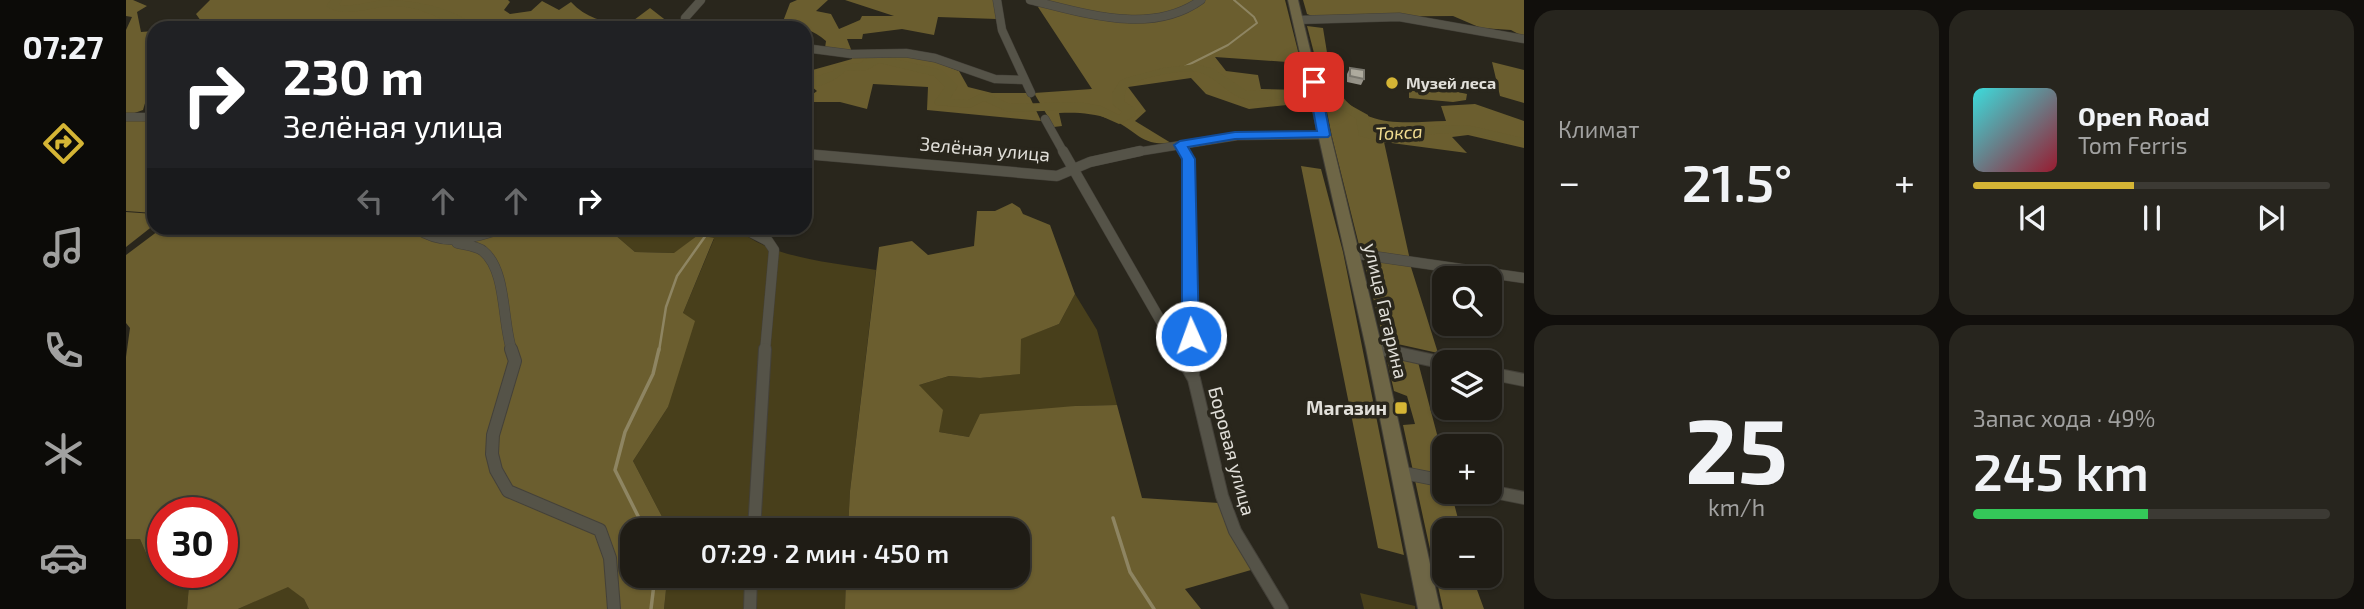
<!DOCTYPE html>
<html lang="ru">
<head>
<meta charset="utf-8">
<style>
  :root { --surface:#1f1c15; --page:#27251e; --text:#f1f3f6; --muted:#a1a1a0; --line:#3c3a34; --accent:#d5b535 }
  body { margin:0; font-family:"Exo 2",sans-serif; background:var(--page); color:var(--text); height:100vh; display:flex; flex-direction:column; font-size:26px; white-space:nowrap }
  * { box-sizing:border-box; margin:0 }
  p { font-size:23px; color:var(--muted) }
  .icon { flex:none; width:38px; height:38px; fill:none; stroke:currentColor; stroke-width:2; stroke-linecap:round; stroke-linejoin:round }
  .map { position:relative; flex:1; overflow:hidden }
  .drawer { display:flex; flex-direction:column; gap:10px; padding:10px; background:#110f0c; width:840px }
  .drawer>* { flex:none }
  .hud { position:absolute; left:21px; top:21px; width:665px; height:214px; border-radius:21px; box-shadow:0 2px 5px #0004,0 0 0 2px var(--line); background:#202124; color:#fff; overflow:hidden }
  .fabs { position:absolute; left:1306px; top:266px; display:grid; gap:14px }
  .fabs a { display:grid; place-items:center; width:70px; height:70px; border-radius:14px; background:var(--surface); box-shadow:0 2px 5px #0004,0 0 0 2px var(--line); font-size:35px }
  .speed { position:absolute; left:21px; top:497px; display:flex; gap:14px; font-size:35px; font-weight:700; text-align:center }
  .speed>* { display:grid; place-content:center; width:91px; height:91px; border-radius:50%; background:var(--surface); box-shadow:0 2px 5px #0004,0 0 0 2px var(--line); line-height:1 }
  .speed .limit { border:10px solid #d22; background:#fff; color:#111 }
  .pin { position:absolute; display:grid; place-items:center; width:60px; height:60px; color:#fff; margin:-30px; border-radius:14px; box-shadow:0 4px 10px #0006 }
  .me { position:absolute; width:77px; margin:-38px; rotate:358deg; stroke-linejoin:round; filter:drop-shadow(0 0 5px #0008) }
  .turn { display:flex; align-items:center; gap:24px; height:147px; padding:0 21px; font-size:32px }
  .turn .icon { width:91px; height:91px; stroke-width:2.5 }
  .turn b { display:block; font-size:49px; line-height:60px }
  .lanes { display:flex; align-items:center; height:66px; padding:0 21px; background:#0003; justify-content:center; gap:35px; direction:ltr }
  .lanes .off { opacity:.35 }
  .big { font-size:52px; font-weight:600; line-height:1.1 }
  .drawer .card { flex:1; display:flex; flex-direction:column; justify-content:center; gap:10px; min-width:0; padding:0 24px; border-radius:21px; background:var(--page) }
  .drawer .dial { align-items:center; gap:0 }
  .dial b { font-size:91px; line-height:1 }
  .song { display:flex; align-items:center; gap:21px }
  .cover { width:84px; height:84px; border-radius:10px; background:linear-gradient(135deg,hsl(180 70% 55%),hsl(350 70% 35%)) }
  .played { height:7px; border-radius:4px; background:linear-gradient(90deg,var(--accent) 45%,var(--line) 45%) }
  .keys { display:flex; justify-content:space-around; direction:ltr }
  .heat { display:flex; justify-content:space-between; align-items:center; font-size:38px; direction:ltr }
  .charge { height:10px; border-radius:5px; background:linear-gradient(90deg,#34c759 49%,var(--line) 0) }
  .drawer .tiles { flex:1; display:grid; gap:10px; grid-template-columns:repeat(2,1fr) }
  .trip { position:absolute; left:494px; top:518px; width:410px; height:70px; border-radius:21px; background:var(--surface); box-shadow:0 2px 5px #0004,0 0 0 2px var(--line); font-weight:600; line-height:70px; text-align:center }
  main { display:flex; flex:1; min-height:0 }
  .dock { display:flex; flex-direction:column; width:126px; justify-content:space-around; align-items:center; background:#0c0b08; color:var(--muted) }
  .dock .icon { width:49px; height:49px }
  .dock .on { color:var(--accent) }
  .dock b { font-size:32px; color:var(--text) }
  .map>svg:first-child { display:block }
</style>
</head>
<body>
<main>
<nav class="dock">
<b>07:27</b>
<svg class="icon on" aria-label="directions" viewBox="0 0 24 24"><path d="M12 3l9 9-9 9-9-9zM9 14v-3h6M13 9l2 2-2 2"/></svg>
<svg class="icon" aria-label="music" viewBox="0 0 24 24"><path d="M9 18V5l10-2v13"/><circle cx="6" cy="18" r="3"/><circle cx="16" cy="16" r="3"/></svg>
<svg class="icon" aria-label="phone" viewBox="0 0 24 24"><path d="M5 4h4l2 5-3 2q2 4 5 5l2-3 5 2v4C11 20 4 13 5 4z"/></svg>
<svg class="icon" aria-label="climate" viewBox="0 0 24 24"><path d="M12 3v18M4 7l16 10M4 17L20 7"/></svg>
<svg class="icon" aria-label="car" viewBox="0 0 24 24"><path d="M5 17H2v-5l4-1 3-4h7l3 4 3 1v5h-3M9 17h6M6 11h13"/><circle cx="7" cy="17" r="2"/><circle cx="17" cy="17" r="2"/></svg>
</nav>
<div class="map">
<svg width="1398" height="609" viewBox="0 0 1398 609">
  <rect width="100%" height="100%" fill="#29261c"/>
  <!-- green -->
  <path fill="#483f1b" d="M481 228H610C646 259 705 262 750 270L724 491 722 530H543L507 461 542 407 557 313 588 239 572 235 549 253 509 252Z
    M949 294 971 330 991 405 949 406 843 437 813 432 793 385 823 376 854 378 893 374 894 339 933 324Z
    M0 539H14L25 565 63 585 61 609H0Z
    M545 576H720L719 609H538L541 579Z
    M162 586 178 599 183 609H112Z
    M1234 593 1289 606V609H1238Z"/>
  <!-- forest -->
  <path fill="#6b5e2f" d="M0 0H7L21 6 11 12 15 32 28 31V81L24 86 17 110 0 116V30L6 17 0 16Z
    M84 0H382L384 2 378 10 384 14 405 11 416 1 433 10 445 2C461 19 481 24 504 23L524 8 542 22 529 28H80L70 14Z
    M671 0H702L690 11 705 14 713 29 734 20 736 16H768L719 0H869L871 19 812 17 808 35 776 29 737 34 736 39H721L726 52 699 48 700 41C681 25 672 28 649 28L656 24 664 3Z
    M916 0H1159L1175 63 1089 57 1100 71 1132 75 1135 89 1179 90 1183 110 1161 105 1123 109 1080 94 1065 78 1002 87 1020 111 1009 121 1045 143C1014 147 1009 128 984 119 967 113 950 112 933 113L936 126 928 127 908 93 966 89 912 7Z
    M1177 0H1398V37L1385 30 1355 28 1327 16 1189 17 1181 14Z
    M1181 26 1197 28 1206 83 1195 80Z
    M767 54 807 61 833 71 842 87 866 93H902L915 121 801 110 802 87 747 84 741 109 714 102H686L681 111 684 121H679V100L691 91 680 82 683 71 726 59V56Z
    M1366 62 1398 70V103L1374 96Z
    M1283 81 1341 94 1340 100 1327 102 1283 98Z
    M1204 90 1213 92C1239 130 1280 122 1320 121L1315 106 1349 104 1398 121V148L1342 135 1326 137 1341 153 1258 142 1284 260 1235 253 1206 137 1199 102Z
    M28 118V213L0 211V119Z
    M1175 166 1195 169 1217 252 1278 555 1252 548Z
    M886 203 894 208 897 214 924 225 949 294 933 324 895 339 894 374 854 378 823 376 793 385 817 410 813 432 843 437 854 414 949 406 991 405 1016 498 1093 503 1104 531 1125 570 1059 589 1075 609H719L720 576H891V530H722L724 491 753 247 786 241 802 255 848 246 851 211H869Z
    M0 212 28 214V225L0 247Z
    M36 228H481L509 252 548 253 572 235 588 238 557 313 569 321 542 407 507 461 543 530H506V576H545L541 580 538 609H183L178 599 162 587 112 609H61L63 585 38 572H96V513H37V571L25 565 14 539H0V357L4 328 0 323V255Z
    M1237 257 1284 264 1312 353 1258 341Z
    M1260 356 1292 362 1318 461V492H1325L1335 530H1318V576H1346L1358 609H1317L1277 425 1289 424 1281 396 1268 391Z"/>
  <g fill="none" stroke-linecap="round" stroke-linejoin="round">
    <!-- stream-far2 -->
    <path stroke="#8e8562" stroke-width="2" d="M1058 67 1102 45 1131 23 1128 17 1108 0"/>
    <!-- stream-far1 -->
    <path stroke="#8e8562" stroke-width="2.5" d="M533 351 540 307 551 276 585 228"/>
    <!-- stream -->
    <path stroke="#8e8562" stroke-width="3.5" d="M987 518 1004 572 1028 609
      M519 530 489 470 499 432 527 374 533 349
      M525 609 529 576"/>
    <!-- river -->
    <path fill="#6a5e2f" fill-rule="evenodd" d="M205 0H216L213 5C228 7 241 2 256 0 286 0 328 6 350 28 325 28 301 7 270 6 247 5 220 20 200 6Z
      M753 55 816 70 832 86 824 99 842 100 858 92 884 104 953 102 975 106 993 115 996 112 986 104V93L994 81 1000 78 1037 68 1070 64 1088 69 1121 91 1161 90 1191 93 1215 100 1242 115 1245 131 1259 134 1273 128 1326 125 1345 126 1398 138V146L1345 134 1326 133 1276 136 1261 143 1233 136 1230 119C1210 104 1185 97 1159 98 1147 99 1134 102 1122 100 1102 96 1093 79 1075 73 1061 68 1012 77 1002 87 998 92 999 97 999 102L1008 108 1010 116 993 124 966 112 953 110 882 112 858 101 844 108 810 105 808 102 819 87 808 76 753 63 741 70 719 71C711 81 692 88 679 88V80L707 71 710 65 734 63 743 56Z"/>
    <defs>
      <path id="street-far2" d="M871 0 876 30 905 93
        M904 0C959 13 1025 36 1075 0
        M1172 20 1273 17 1398 39
        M561 28 559 18 575 0
        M679 48 725 54 780 53 809 58 869 79 897 80
        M0 117H28
        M919 119 938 153
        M1054 145 1058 153
        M1005 153 1111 136 1198 135"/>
      <path id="street-far1" d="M937 151 1052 351
        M1057 151 1062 159 1065 351
        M679 154 931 176 964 162 1014 151
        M290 228C319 248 346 238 377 228
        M617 228 642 241 648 250 639 351
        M331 243C339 245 351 246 357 251 381 270 376 323 386 351
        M1225 253 1398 278
        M1248 348 1262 351"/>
      <path id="street" d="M385 349 389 361 367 435 366 454 370 470 382 491 474 530 484 558 488 609
        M1051 349 1068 379 1096 496 1109 531 1156 609
        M1065 349 1067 374
        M1254 349 1318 363
        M1363 373 1398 380
        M1273 472 1318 481
        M1363 491 1398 498
        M628 530 639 349
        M624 609 625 576"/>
      <path id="secondary" d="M1162 0H1172L1256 348 1314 609H1292L1240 348Z"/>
    </defs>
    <!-- street-far2 casing -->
    <use href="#street-far2" stroke="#444139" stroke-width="9"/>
    <!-- street-far1 casing -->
    <use href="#street-far1" stroke="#444139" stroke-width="11"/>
    <!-- street casing -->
    <use href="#street" stroke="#444139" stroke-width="14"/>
    <!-- secondary casing -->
    <use href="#secondary" stroke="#444139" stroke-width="2"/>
    <!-- street-far2 -->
    <use href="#street-far2" stroke="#555348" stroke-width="8"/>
    <!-- street-far1 -->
    <use href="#street-far1" stroke="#555348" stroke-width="10"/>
    <!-- street -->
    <use href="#street" stroke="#555348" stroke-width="12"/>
    <!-- secondary -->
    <use href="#secondary" fill="#6e6646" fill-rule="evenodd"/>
  </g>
  <!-- wall -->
  <path fill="#969388" d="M1224 68 1238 79 1235 85 1221 82V74Z"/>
  <!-- building -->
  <path fill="#aeab9e" stroke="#7a786f" stroke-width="2" d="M1224 68 1238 70V79L1224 76Z"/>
  <!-- route -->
  <path fill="#1a73e8" stroke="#114b97" stroke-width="2" d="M1188 78 1194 82 1204 135 1202 137 1109 139 1062 147 1069 159 1073 336 1071 341H1059L1056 336V159L1048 145 1054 141 1109 132 1191 131 1182 82Z"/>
  <!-- markers -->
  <g fill="#d5b535" stroke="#29261c" stroke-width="2.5">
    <circle cx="1266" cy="83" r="7"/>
    <rect x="1268" y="401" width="14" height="14" rx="3.5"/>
  </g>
  <g text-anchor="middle" stroke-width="7" stroke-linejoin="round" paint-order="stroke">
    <!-- far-poi labels -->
    <g font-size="16" font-weight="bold" fill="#e1dfd9" stroke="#29261c" text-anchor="start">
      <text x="1280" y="89">Музей леса</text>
    </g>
    <!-- far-water labels -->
    <g font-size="18" font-style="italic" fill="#efda8f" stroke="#29261c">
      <text transform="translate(1273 133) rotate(-3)" y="6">Токса</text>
    </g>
    <!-- street labels -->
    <g font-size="19" fill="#e1dfd9" stroke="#29261c">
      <text transform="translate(859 149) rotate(5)" y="7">Зелёная улица</text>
      <text transform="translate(1260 311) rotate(77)" y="7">улица Гагарина</text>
      <text transform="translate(1106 451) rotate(75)" y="7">Боровая улица</text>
    </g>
    <!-- poi labels -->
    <g font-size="19" font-weight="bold" fill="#e1dfd9" stroke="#29261c" text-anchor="end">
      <text x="1261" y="415">Магазин</text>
    </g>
  </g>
</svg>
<div class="fabs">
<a><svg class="icon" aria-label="search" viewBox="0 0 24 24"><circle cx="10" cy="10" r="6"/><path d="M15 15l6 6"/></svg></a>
<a><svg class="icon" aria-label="layers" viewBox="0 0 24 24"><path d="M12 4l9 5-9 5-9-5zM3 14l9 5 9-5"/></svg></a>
<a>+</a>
<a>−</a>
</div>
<div class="speed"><div class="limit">30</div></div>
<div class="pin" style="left:1188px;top:82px;background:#d93025"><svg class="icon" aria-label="arrive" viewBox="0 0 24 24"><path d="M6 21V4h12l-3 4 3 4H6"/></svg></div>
<svg class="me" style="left:1065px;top:336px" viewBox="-20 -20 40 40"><circle r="17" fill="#1a73e8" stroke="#fff" stroke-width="3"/><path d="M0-11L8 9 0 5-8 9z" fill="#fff"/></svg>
<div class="trip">07:29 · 2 мин · 450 m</div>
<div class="hud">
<div class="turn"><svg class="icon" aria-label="right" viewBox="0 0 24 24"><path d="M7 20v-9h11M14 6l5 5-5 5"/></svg><div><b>230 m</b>Зелёная улица</div></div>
<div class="lanes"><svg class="icon off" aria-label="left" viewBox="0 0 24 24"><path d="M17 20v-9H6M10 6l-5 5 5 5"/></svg><svg class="icon off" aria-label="ahead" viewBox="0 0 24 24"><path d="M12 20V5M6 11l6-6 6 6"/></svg><svg class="icon off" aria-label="ahead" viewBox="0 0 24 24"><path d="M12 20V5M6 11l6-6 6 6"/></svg><svg class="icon" aria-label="right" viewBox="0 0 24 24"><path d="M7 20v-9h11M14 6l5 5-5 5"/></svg></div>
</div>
</div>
<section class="drawer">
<div class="tiles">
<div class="card"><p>Климат</p>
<div class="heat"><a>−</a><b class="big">21.5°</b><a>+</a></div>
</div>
<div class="card">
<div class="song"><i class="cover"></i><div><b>Open Road</b><p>Tom Ferris</p></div></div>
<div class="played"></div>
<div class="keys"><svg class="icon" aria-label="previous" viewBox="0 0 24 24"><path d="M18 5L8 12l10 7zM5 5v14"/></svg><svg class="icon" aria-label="pause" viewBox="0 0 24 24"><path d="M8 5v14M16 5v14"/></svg><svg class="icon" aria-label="next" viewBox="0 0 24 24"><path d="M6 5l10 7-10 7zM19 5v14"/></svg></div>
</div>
<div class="card dial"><b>25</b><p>km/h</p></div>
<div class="card"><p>Запас хода · 49%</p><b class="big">245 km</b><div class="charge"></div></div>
</div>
</section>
</main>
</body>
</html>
